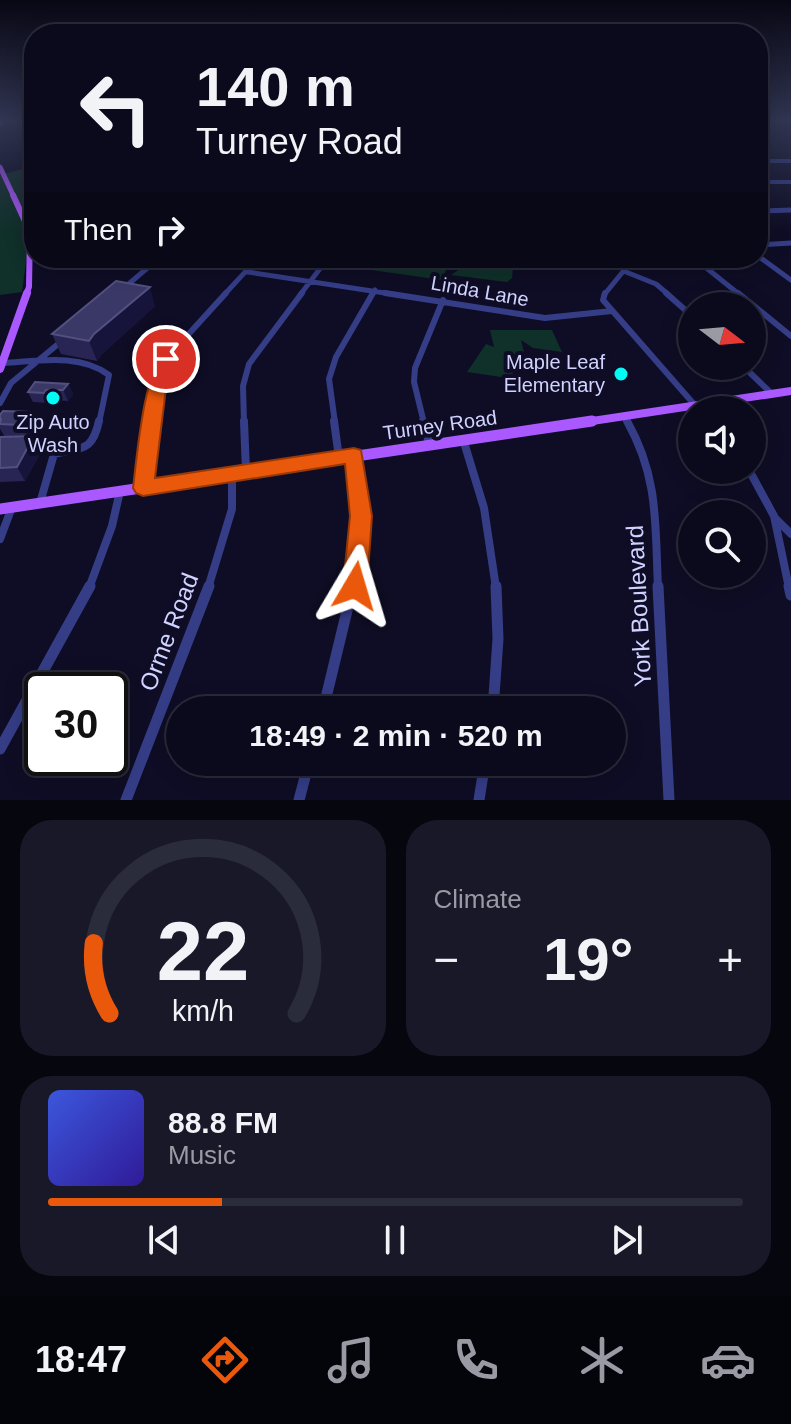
<!DOCTYPE html>
<html lang="en">
<head>
<meta charset="utf-8">
<style>
  :root { --surface:#0a0a1c; --page:#181829; --text:#f1f3f6; --muted:#999aa3; --line:#2a2b3b; --accent:#ea580c }
  body { margin:0; font-family:Helvetica,sans-serif; background:var(--page); color:var(--text); height:100vh; display:flex; flex-direction:column; font-size:30px; white-space:nowrap }
  * { box-sizing:border-box; margin:0 }
  p { font-size:26px; color:var(--muted) }
  .icon { flex:none; width:44px; height:44px; fill:none; stroke:currentColor; stroke-width:2; stroke-linecap:round; stroke-linejoin:round }
  .map { position:relative; height:800px; overflow:hidden }
  .drawer { display:flex; flex-direction:column; gap:20px; padding:20px; background:#06060f; flex:1 }
  .drawer>* { flex:none }
  .guide { position:absolute; left:24px; top:24px; width:744px; height:244px; border-radius:32px; box-shadow:0 4px 20px #0003,0 0 0 2px var(--line); background:#0a0a1c; color:var(--text); overflow:hidden }
  .needle { width:52px; rotate:106deg }
  .buttons { position:absolute; left:678px; top:292px; display:grid; gap:16px }
  .buttons a { display:grid; place-items:center; width:88px; height:88px; border-radius:50%; background:var(--surface); box-shadow:0 4px 20px #0003,0 0 0 2px var(--line); font-size:40px }
  .speed { position:absolute; left:24px; top:672px; display:flex; gap:16px; font-size:40px; font-weight:700; text-align:center }
  .speed>* { display:grid; place-content:center; width:104px; height:104px; border-radius:50%; background:var(--surface); box-shadow:0 4px 20px #0003,0 0 0 2px var(--line); line-height:1 }
  .speed .limit { border:4px solid #111; border-radius:12px; background:#fff; color:#111 }
  .pin { position:absolute; display:grid; place-items:center; width:68px; height:68px; color:#fff; margin:-34px; border:4px solid #fff; border-radius:50%; box-shadow:0 2px 8px #0007 }
  .me { position:absolute; width:88px; margin:-44px; rotate:7deg; stroke-linejoin:round; filter:drop-shadow(0 0 6px #0008) }
  .turn { display:flex; align-items:center; gap:28px; height:168px; padding:0 40px; font-size:36px }
  .turn .icon { width:104px; height:104px; stroke-width:2.5 }
  .turn b { display:block; font-size:56px; line-height:68px }
  .then { display:flex; align-items:center; height:76px; padding:0 40px; background:#0003; gap:16px; font-size:30px }
  .big { font-size:60px; font-weight:600; line-height:1.1 }
  .drawer .tile { flex:1; display:flex; flex-direction:column; justify-content:center; gap:12px; min-width:0; padding:0 28px; border-radius:32px; background:var(--page) }
  .drawer .dial { align-items:center; gap:0 }
  .dial svg { height:208px; overflow:visible; fill:none; stroke:var(--line); stroke-width:7; stroke-linecap:round; text-anchor:middle }
  .dial text { fill:var(--text); stroke:none }
  .song { display:flex; align-items:center; gap:24px }
  .cover { width:96px; height:96px; border-radius:12px; background:linear-gradient(135deg,hsl(230 70% 55%),hsl(250 70% 35%)) }
  .played { height:8px; border-radius:4px; background:linear-gradient(90deg,var(--accent) 25%,var(--line) 25%) }
  .keys { display:flex; justify-content:space-around; direction:ltr }
  .heat { display:flex; justify-content:space-between; align-items:center; font-size:44px; direction:ltr }
  .drawer .tiles { flex:1; display:grid; gap:20px; grid-template-columns:1fr 1fr }
  .tile:last-child { grid-column:span 2 }
  .trip { position:absolute; left:166px; top:696px; width:460px; height:80px; border-radius:40px; background:var(--surface); box-shadow:0 4px 20px #0003,0 0 0 2px var(--line); font-weight:600; line-height:80px; text-align:center }
  .menu { display:flex; height:128px; justify-content:space-around; align-items:center; background:#04040b; color:var(--muted) }
  .menu .icon { width:56px; height:56px }
  .menu .on { color:var(--accent) }
  .menu b { font-size:36px; color:var(--text) }
  .map>svg:first-child { display:block }
</style>
</head>
<body>
<div class="map">
<svg width="791" height="800" viewBox="0 0 791 800">
  <rect width="100%" height="100%" fill="#0e0d25"/>
  <!-- green -->
  <path fill="#10302a" d="M34 166V204L20 207 30 232 22 292 0 295V175Z
    M363 258H454L460 259 447 268 442 280 357 268Z
    M514 258 512 278 507 282 451 275 474 259Z
    M490 330H552L562 352 533 348 521 340 527 365H515L516 370 508 378 467 372 486 344 494 347Z"/>
  <g fill="none" stroke-linecap="round" stroke-linejoin="round">
    <!-- minor-far4 -->
    <path stroke="#353d87" stroke-width="4" d="M758 161H791
      M758 182H791"/>
    <!-- minor-far3 -->
    <path stroke="#353d87" stroke-width="5" d="M758 211 791 210
      M758 245 791 243
      M758 256 791 280
      M694 258 740 295
      M248 272 398 295
      M626 272 656 284 669 295
      M124 288 159 258
      M224 295 258 258
      M300 295 328 258
      M372 295 375 290
      M604 295 634 258"/>
    <!-- minor-far2 -->
    <path stroke="#353d87" stroke-width="6" d="M385 293 545 318 612 311
      M605 293 603 300 699 410
      M666 293 692 316
      M738 293 791 336
      M4 363C38 361 80 353 109 375L99 423
      M743 366 772 394
      M0 403 11 383 63 340
      M625 417 628 423
      M153 423 161 369 166 359 226 293
      M244 423 243 386 249 364 302 293
      M335 423 329 379 336 357 373 293
      M424 423 414 382 415 368 443 300"/>
    <!-- minor-far1 -->
    <path stroke="#353d87" stroke-width="8" d="M244 421 246 472
      M334 421 339 458
      M423 421 429 443
      M627 421C659 478 655 524 658 588
      M463 439 484 508 496 588
      M749 470 774 516 789 588
      M143 488 153 421
      M40 503 54 454C83 447 92 452 99 421
      M775 518 791 534
      M0 539 12 507
      M89 588 112 526 120 491
      M208 588 232 509V474
      M353 588 359 523 354 455"/>
    <!-- minor -->
    <path stroke="#353d87" stroke-width="11" d="M658 586 669 800
      M789 586 791 595
      M323 710 353 586
      M493 710 498 639 496 586
      M0 749 90 586
      M126 800 209 586
      M299 800 309 762
      M479 800 485 762"/>
    <!-- major-far3 -->
    <path stroke="#aa58ff" stroke-width="5" d="M0 124 2 120
      M0 167 14 197"/>
    <!-- major-far2 -->
    <path stroke="#aa58ff" stroke-width="6" d="M13 195 30 232 29 287 26 295"/>
    <!-- major-far1 -->
    <path stroke="#aa58ff" stroke-width="8" d="M0 369 27 293
      M579 423 791 391"/>
    <!-- major -->
    <path stroke="#aa58ff" stroke-width="11" d="M0 509 592 421"/>
  </g>
  <!-- wall -->
  <path fill="#282555" d="M155 306 102 354 97 361 61 354 52 334Z
    M68 384 73 394 68 401 51 400 49 403 33 402 28 392Z
    M31 412 38 426 30 436 42 450 25 481 0 482V437H5L0 429V415Z"/>
  <!-- shaded-wall -->
  <path fill="#16143a" d="M150 287 155 306 102 354 97 361 89 341 94 334Z
    M68 384 73 394 68 401 63 390Z
    M46 390 51 400 49 403 44 393Z
    M31 412 38 426 29 439 21 425Z
    M34 436 42 450 25 481 17 467Z"/>
  <!-- building -->
  <path fill="#3a3867" stroke="#52507f" stroke-width="2" d="M116 281 150 287 94 334 89 341 52 334Z
    M35 382 68 384 63 390H46L44 393 28 392Z
    M3 411 31 412 21 425 0 424 1 419H0V415Z
    M34 436 17 467 0 468V437Z"/>
  <!-- sky -->
  <linearGradient id="sky" x2="0" y2="1"><stop stop-color="#080714"/><stop offset="0.52" stop-color="#303551"/><stop offset="1" stop-color="#303551" stop-opacity="0"/></linearGradient>
  <rect width="791" height="232" fill="url(#sky)"/>
  <!-- route -->
  <path fill="#ea580c" stroke="#983908" stroke-width="2" d="M166 354 174 359 167 380 155 478 354 448 361 450 372 516 367 586 363 593 355 597 346 593 343 586 350 516 345 464 143 496 136 493 133 488C136 464 145 360 166 354Z"/>
  <!-- markers -->
  <g fill="#00fcf4" stroke="#0e0d25" stroke-width="3">
    <circle cx="621" cy="374" r="8"/>
    <circle cx="53" cy="398" r="8"/>
  </g>
  <g text-anchor="middle" stroke-width="8" stroke-linejoin="round" paint-order="stroke">
    <!-- street labels -->
    <g font-size="20" fill="#d1d2ff" stroke="#0e0d25">
      <text transform="translate(480 291) rotate(10)" y="7">Linda Lane</text>
      <text transform="translate(440 425) rotate(-8)" y="7">Turney Road</text>
    </g>
    <!-- poi labels -->
    <g font-size="20" fill="#d1d2ff" stroke="#0e0d25" text-anchor="end">
      <text x="605" y="369">Maple Leaf<tspan x="605" dy="23">Elementary</tspan></text>
      <text x="53" y="429" text-anchor="middle">Zip Auto<tspan x="53" dy="23">Wash</tspan></text>
    </g>
    <!-- near-street labels -->
    <g font-size="24" fill="#d1d2ff" stroke="#0e0d25">
      <text transform="translate(639 606) rotate(-93)" y="8">York Boulevard</text>
      <text transform="translate(169 632) rotate(-69)" y="8">Orme Road</text>
    </g>
  </g>
</svg>
<div class="buttons">
<a><svg class="needle" viewBox="-14 -14 28 28"><path d="M0-13l5 13h-10z" fill="#e53935"/><path d="M0 13l5-13h-10z" fill="#999aa3"/></svg></a>
<a><svg class="icon" aria-label="sound" viewBox="0 0 24 24"><path d="M4 9h4l5-4v14l-5-4H4zM17 9q2 3 0 6"/></svg></a>
<a><svg class="icon" aria-label="search" viewBox="0 0 24 24"><circle cx="10" cy="10" r="6"/><path d="M15 15l6 6"/></svg></a>
</div>
<div class="speed"><div class="limit">30</div></div>
<div class="pin" style="left:166px;top:359px;background:#d93025"><svg class="icon" aria-label="arrive" viewBox="0 0 24 24"><path d="M6 21V4h12l-3 4 3 4H6"/></svg></div>
<svg class="me" style="left:355px;top:586px" viewBox="-20 -20 40 40"><path d="M0-17L14 15 0 8-14 15z" fill="#ea580c" stroke="#fff" stroke-width="4"/></svg>
<div class="trip">18:49 · 2 min · 520 m</div>
<div class="guide">
<div class="turn"><svg class="icon" aria-label="left" viewBox="0 0 24 24"><path d="M17 20v-9H6M10 6l-5 5 5 5"/></svg><div><b>140 m</b>Turney Road</div></div>
<div class="then">Then<svg class="icon" aria-label="right" viewBox="0 0 24 24"><path d="M7 20v-9h11M14 6l5 5-5 5"/></svg></div>
</div>
</div>
<section class="drawer">
<div class="tiles">
<div class="tile dial"><svg viewBox="0 0 100 80">
<path d="M14 69A42 42 0 1 1 86 69"/>
<path d="M14 69A42 42 0 0 1 8 42" stroke="#ea580c"/>
<text x="50" y="56" font-size="32" font-weight="700">22</text>
<text x="50" y="72" font-size="11">km/h</text>
</svg></div>
<div class="tile"><p>Climate</p>
<div class="heat"><a>−</a><b class="big">19°</b><a>+</a></div>
</div>
<div class="tile">
<div class="song"><i class="cover"></i><div><b>88.8 FM</b><p>Music</p></div></div>
<div class="played"></div>
<div class="keys"><svg class="icon" aria-label="previous" viewBox="0 0 24 24"><path d="M18 5L8 12l10 7zM5 5v14"/></svg><svg class="icon" aria-label="pause" viewBox="0 0 24 24"><path d="M8 5v14M16 5v14"/></svg><svg class="icon" aria-label="next" viewBox="0 0 24 24"><path d="M6 5l10 7-10 7zM19 5v14"/></svg></div>
</div>
</div>
</section>
<nav class="menu">
<b>18:47</b>
<svg class="icon on" aria-label="directions" viewBox="0 0 24 24"><path d="M12 3l9 9-9 9-9-9zM9 14v-3h6M13 9l2 2-2 2"/></svg>
<svg class="icon" aria-label="music" viewBox="0 0 24 24"><path d="M9 18V5l10-2v13"/><circle cx="6" cy="18" r="3"/><circle cx="16" cy="16" r="3"/></svg>
<svg class="icon" aria-label="phone" viewBox="0 0 24 24"><path d="M5 4h4l2 5-3 2q2 4 5 5l2-3 5 2v4C11 20 4 13 5 4z"/></svg>
<svg class="icon" aria-label="climate" viewBox="0 0 24 24"><path d="M12 3v18M4 7l16 10M4 17L20 7"/></svg>
<svg class="icon" aria-label="car" viewBox="0 0 24 24"><path d="M5 17H2v-5l4-1 3-4h7l3 4 3 1v5h-3M9 17h6M6 11h13"/><circle cx="7" cy="17" r="2"/><circle cx="17" cy="17" r="2"/></svg>
</nav>
</body>
</html>
